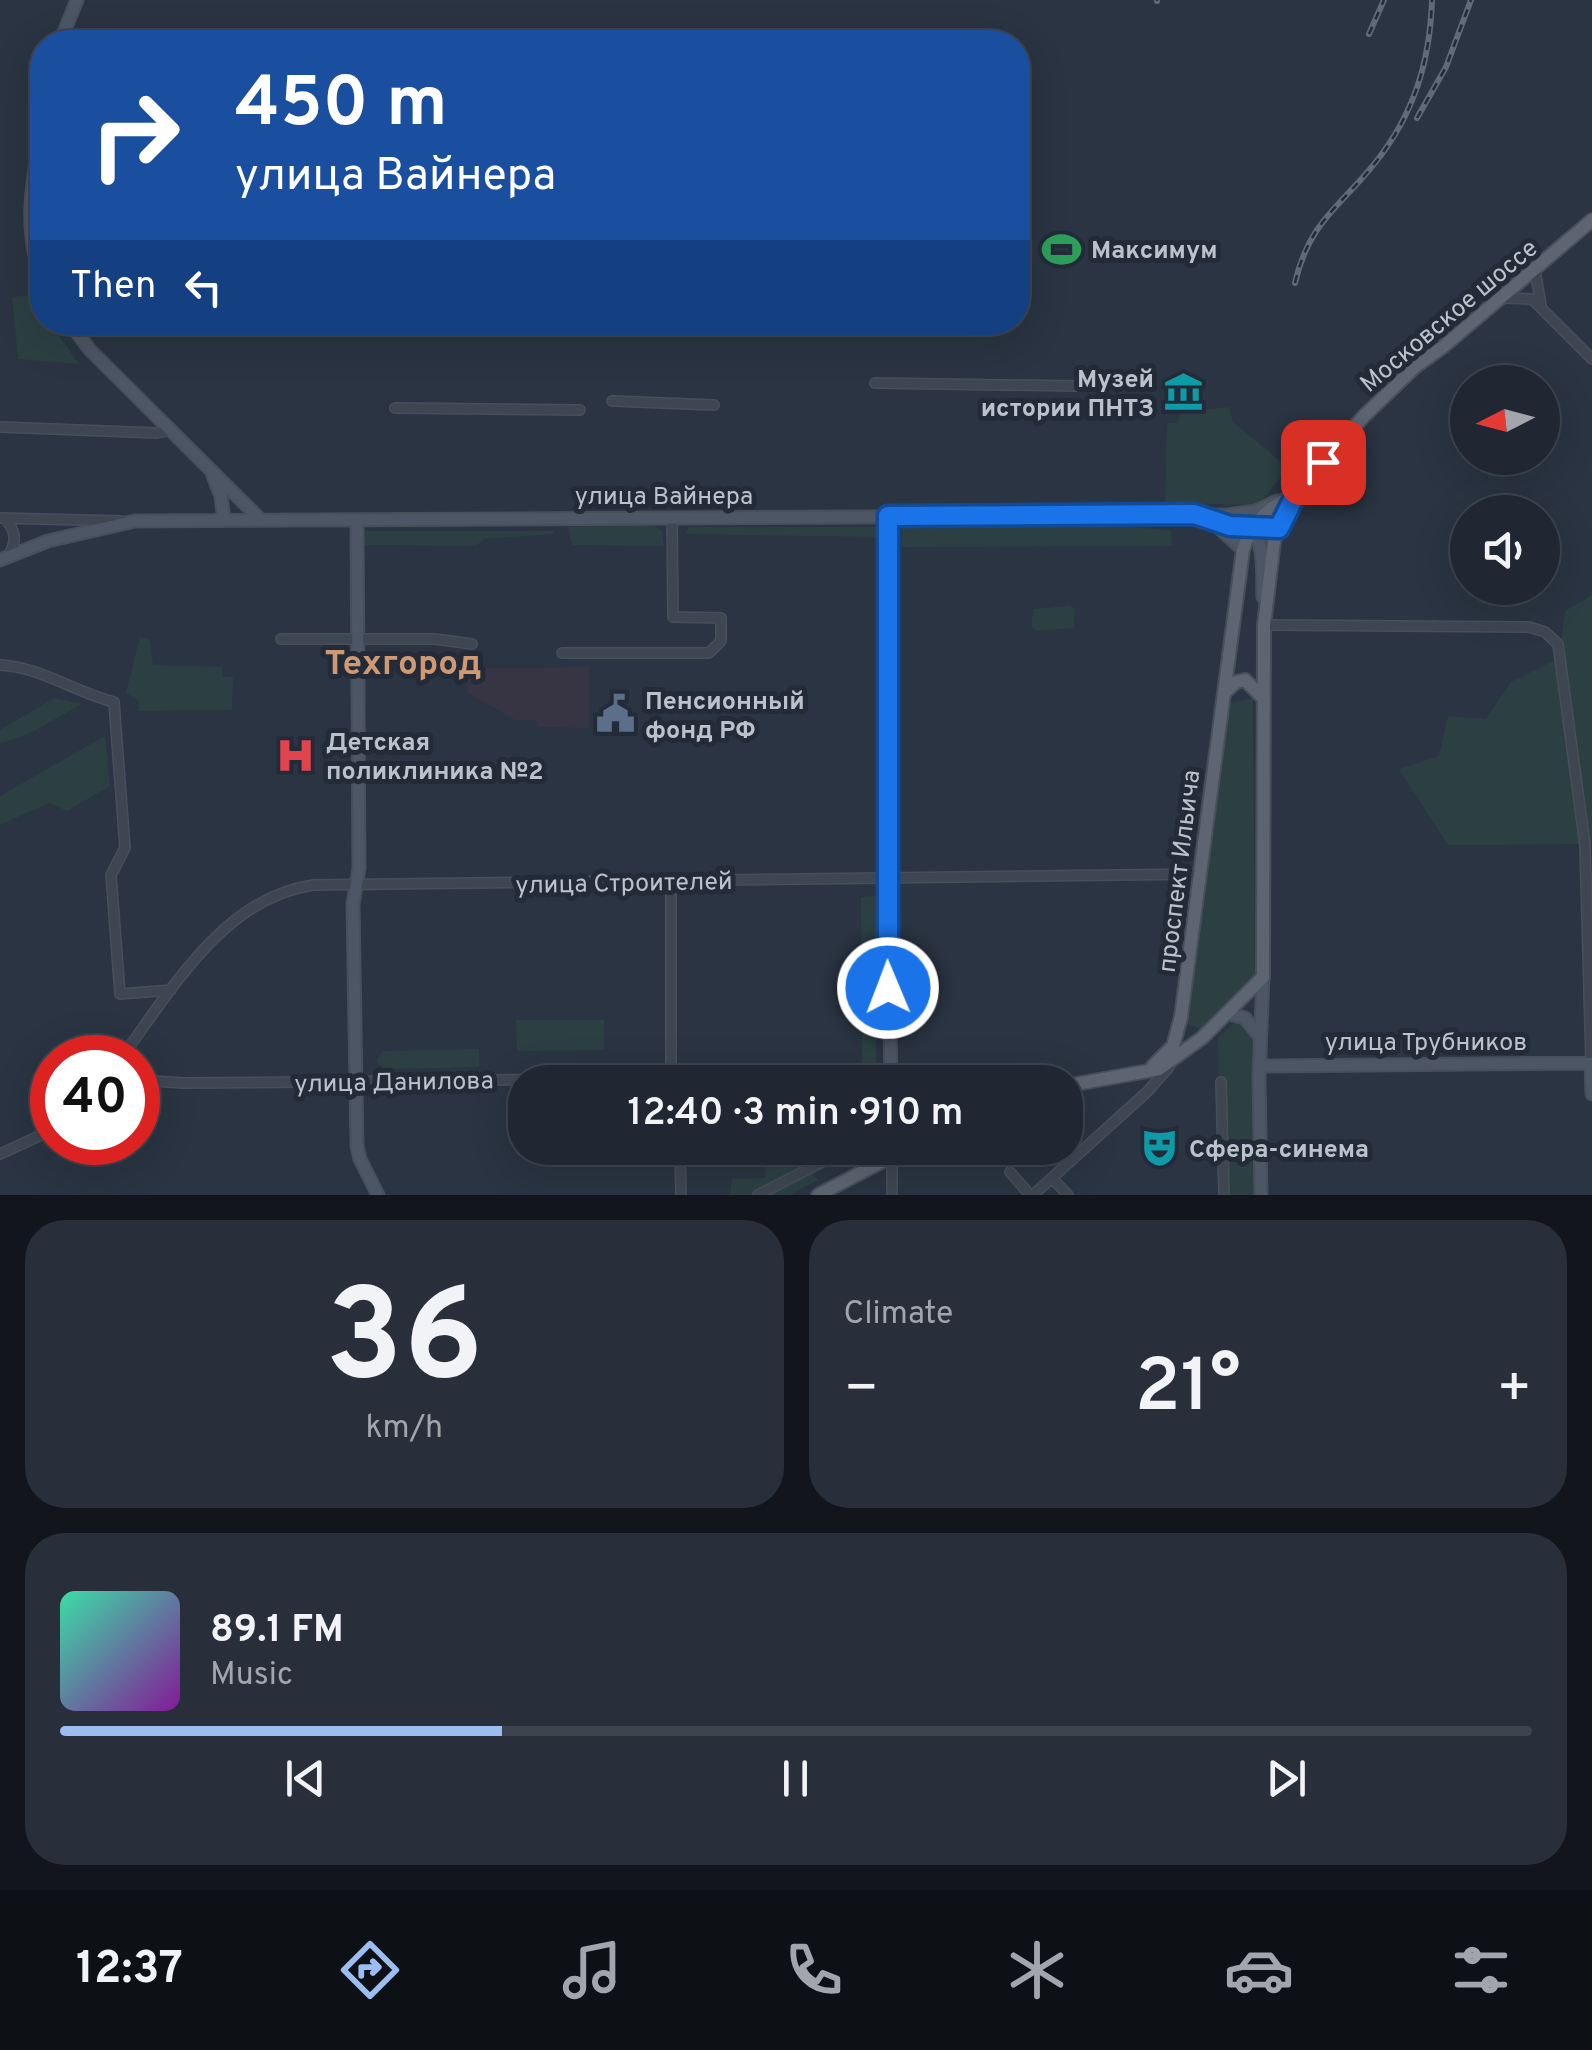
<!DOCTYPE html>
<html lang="en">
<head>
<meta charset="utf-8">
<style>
  :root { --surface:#202732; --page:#282f3a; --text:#f1f3f6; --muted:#a2a5ac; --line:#3d444d; --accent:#9bbdf1 }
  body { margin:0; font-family:Overpass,sans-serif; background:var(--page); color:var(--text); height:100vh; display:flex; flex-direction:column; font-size:38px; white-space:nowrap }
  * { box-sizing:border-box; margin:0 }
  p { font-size:32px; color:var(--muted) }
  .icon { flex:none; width:55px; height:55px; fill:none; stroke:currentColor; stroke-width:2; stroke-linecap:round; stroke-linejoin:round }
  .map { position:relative; height:1195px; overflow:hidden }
  .sheet { display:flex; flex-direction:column; gap:25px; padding:25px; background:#12151c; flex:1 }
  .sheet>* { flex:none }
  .banner { position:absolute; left:30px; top:30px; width:1000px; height:305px; border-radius:40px; box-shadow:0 10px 40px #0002,0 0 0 2px var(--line); background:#1a4fa0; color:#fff; overflow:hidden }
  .needle { width:65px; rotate:264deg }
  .controls { position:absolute; left:1450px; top:365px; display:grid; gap:20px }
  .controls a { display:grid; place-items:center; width:110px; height:110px; border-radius:50%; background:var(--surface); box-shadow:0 10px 40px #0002,0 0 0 2px var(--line); font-size:50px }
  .speed { position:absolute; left:30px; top:1035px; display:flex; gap:20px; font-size:50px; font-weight:700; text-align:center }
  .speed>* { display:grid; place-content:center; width:130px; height:130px; border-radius:50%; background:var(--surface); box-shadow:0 10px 40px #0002,0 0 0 2px var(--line); line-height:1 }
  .speed .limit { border:15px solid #d22; background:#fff; color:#111 }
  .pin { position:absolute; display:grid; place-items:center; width:85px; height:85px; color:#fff; margin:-42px; border-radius:20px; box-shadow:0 5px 15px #0006 }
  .me { position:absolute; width:110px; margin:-55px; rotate:359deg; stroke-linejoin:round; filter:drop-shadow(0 0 8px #0008) }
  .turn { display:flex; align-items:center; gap:35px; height:210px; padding:0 40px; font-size:45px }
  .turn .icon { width:130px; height:130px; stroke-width:2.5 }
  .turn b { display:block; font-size:70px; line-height:85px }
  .then { display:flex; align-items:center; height:95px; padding:0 40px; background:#0003; gap:20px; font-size:38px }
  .big { font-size:75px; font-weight:600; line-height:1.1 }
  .sheet .tile { flex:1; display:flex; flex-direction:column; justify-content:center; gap:15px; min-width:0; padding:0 35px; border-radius:40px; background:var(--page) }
  .sheet .dial { align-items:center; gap:0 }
  .dial b { font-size:130px; line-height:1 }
  .song { display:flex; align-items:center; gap:30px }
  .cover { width:120px; height:120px; border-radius:15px; background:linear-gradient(135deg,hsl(160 70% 55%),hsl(290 70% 35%)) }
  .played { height:10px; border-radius:5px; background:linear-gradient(90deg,var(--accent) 30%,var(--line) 30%) }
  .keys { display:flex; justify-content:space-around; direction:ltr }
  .heat { display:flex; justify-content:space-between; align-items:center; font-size:55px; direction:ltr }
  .sheet .tiles { flex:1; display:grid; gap:25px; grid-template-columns:1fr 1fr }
  .tile:last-child { grid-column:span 2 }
  .trip { position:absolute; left:508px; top:1065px; width:575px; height:100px; border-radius:40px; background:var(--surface); box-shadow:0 10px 40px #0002,0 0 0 2px var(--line); font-weight:600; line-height:100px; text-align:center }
  .tab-bar { display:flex; height:160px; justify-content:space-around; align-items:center; background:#0d1014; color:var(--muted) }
  .tab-bar .icon { width:70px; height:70px }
  .tab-bar .on { color:var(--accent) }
  .tab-bar b { font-size:45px; color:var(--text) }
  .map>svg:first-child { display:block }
</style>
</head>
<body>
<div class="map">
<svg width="1592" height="1195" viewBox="0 0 1592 1195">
  <rect width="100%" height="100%" fill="#2a3442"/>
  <!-- medical -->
  <path fill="#373543" d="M589 667V728L539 727 538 720H515L468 693V675L474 668Z"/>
  <!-- green -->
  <path fill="#2c4043" d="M31 295 42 311V322L50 323 79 364 18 359 12 297Z
    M1229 407 1233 422 1288 468 1258 505 1165 503 1167 423H1176L1181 413Z
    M652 524 662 531 664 546 572 545 568 527Z
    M1117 526 1171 530 1172 546 902 547V527Z
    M689 527H877L878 537 685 534Z
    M365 531H554V534L484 539 476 546 374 545H364Z
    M1592 595V844L1448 845 1399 769 1439 756 1448 716 1486 719 1511 682 1559 658 1565 611Z
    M1069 606 1075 609 1074 628 1035 631 1031 625 1034 609Z
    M140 637 150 640 153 665 222 667V677H233L232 710 138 711 139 701 126 693Z
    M54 698 82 704 30 733 0 744V730Z
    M1253 698 1255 977 1201 1029 1187 1024 1229 703Z
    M105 736 110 786 67 811 49 803 0 825V796Z
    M876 896V1071L819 1073V1065H862L861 897Z
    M516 1020H604V1050L517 1051Z
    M1235 1022H1244L1255 1038 1258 1195H1221L1218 1038Z
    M479 1049V1067L383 1069 376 1061 383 1051Z
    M800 1161 818 1180 790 1195H719L730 1194 732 1179 765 1178 766 1162Z"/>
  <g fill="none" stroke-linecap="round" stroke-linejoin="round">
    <defs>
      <path id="street" d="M1535 270 1541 305
        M1502 298 1532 299 1592 359
        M875 383 1076 386
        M612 401 714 405
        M395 408 580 410
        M0 427 157 433 170 430
        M0 518 122 521
        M4 518C16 530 17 540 9 555
        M1264 625 1529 627 1545 632 1558 644 1585 845 1591 1063
        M281 639H435L472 644
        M562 653H709L721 641V618L673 617 672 517
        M0 665C41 667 74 692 114 702L125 848 111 875 120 994 171 990
        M671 882V1078
        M121 1058C171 991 223 898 313 885L1200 874
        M138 1080 183 1083 306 1082 911 1075 937 1077 942 1082
        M1221 1082 1224 1195
        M680 1148 681 1195
        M0 1154 52 1130
        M1010 1172 1030 1195
        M1052 1178 1068 1195
        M758 1195 832 1157 874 1149
        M892 1195V1154
        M1033 1195 1148 1091 1169 1067"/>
      <path id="secondary" d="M60 42 77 0
        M42 127C33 178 22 228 42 278
        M69 322 90 350 261 520
        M213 476 221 496 224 520
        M888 516V924L891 1082
        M1231 516C1268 527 1262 565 1263 597
        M1207 519 1230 526 1279 528
        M357 520 359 868 353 904 357 1146 360 1159 378 1195
        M1217 526 1243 550
        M0 560 48 541 135 521 1228 515 1256 511 1277 501
        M1229 1014 1245 1018 1260 1037
        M1591 1063 1592 1094
        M1259 1066 1592 1063
        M1261 1195 1259 1078 1263 977"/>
      <path id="primary" d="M1224 693 1236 682 1245 680 1262 697
        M1153 1066 1173 1046 1181 1017 1243 550C1252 521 1269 508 1295 494
        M1065 1086 1159 1069 1202 1038 1263 977 1264 625 1274 541 1279 528 1297 492 1364 416 1415 367 1444 346 1592 220
        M818 1195 908 1148"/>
    </defs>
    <!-- street casing -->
    <use href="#street" stroke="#474f5b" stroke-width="12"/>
    <!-- secondary casing -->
    <use href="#secondary" stroke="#474f5b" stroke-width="15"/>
    <!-- primary casing -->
    <use href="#primary" stroke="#474f5b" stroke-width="16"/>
    <!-- street -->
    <use href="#street" stroke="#3e4652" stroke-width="9"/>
    <!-- secondary -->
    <use href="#secondary" stroke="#4c5664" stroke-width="11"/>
    <!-- primary -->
    <use href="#primary" stroke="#5c6571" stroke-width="12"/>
    <defs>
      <path id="rail" d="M1157 1V0
        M1369 34 1384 0
        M1417 118 1446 67 1471 0
        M1295 283C1309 222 1339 208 1375 163 1414 114 1430 62 1432 0"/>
    </defs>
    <!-- rail casing -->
    <use href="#rail" stroke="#606b78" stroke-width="6"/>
    <!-- rail -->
    <use href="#rail" stroke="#222b37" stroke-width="2.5" stroke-dasharray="8" stroke-linecap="butt"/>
  </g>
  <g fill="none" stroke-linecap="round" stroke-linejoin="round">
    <defs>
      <path id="route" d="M888 988V516L1194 514 1230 526 1279 528 1297 492 1323 462"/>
    </defs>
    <!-- route casing -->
    <use href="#route" stroke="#114b97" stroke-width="25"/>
    <!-- route -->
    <use href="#route" stroke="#1a73e8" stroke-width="18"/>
  </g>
  <!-- icons -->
  <defs>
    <symbol id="stadium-bare" viewBox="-9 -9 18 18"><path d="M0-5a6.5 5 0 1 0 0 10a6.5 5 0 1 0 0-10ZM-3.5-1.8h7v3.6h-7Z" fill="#2e9e5b" stroke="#222b37" stroke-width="2.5" paint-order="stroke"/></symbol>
    <symbol id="museum-bare" viewBox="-9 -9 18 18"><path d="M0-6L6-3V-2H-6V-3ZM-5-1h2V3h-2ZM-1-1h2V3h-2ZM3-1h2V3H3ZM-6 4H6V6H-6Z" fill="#0f9aa8" stroke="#222b37" stroke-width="2.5" paint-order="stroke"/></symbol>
    <symbol id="civic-bare" viewBox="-9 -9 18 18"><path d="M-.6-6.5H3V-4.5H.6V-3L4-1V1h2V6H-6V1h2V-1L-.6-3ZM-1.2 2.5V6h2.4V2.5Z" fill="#5c6f8a" stroke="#222b37" stroke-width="2.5" paint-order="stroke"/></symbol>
    <symbol id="hospital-bare" viewBox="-9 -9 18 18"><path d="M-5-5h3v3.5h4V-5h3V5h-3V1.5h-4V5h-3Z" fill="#e0444e" stroke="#222b37" stroke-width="2.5" paint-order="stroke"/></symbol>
    <symbol id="theatre-bare" viewBox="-9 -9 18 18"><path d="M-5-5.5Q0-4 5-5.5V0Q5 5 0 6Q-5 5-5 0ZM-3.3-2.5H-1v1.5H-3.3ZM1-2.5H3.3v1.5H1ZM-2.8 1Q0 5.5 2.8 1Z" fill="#0f9aa8" stroke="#222b37" stroke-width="2.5" paint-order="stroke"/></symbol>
  </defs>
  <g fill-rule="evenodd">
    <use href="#stadium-bare" x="1034" y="222" width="55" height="55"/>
    <use href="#museum-bare" x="1156" y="364" width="55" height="55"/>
    <use href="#civic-bare" x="588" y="686" width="55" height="55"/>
    <use href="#hospital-bare" x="268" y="728" width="55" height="55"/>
    <use href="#theatre-bare" x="1132" y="1120" width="55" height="55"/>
  </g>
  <g text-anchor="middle" stroke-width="10" stroke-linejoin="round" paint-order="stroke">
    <!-- poi labels -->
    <g font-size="25" font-weight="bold" fill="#bbc2cb" stroke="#222b37" text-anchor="start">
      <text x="1091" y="258">Максимум</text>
      <text x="1154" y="387" text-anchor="end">Музей<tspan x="1154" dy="29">истории ПНТЗ</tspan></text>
      <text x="645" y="709">Пенсионный<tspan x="645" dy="29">фонд РФ</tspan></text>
      <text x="326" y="750">Детская<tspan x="326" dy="29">поликлиника №2</tspan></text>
      <text x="1189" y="1157">Сфера-синема</text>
    </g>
    <!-- street labels -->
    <g font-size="25" fill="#bbc2cb" stroke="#222b37">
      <text transform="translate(1448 315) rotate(-40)" y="9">Московское шоссе</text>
      <text x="664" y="504">улица Вайнера</text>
      <text transform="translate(1178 871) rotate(-83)" y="9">проспект Ильича</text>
      <text transform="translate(624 882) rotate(-1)" y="9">улица Строителей</text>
      <text x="1426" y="1050">улица Трубников</text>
      <text transform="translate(394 1081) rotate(-1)" y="9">улица Данилова</text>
    </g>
    <!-- district labels -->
    <g font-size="35" font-weight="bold" fill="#cf9973" stroke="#222b37">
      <text x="403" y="674">Техгород</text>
    </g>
  </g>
</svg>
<div class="controls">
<a><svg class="needle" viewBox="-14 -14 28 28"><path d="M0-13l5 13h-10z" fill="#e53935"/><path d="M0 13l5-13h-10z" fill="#a2a5ac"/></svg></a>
<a><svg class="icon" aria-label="sound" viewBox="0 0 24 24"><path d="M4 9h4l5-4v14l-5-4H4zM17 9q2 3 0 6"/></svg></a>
</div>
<div class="speed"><div class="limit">40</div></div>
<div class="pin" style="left:1323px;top:462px;background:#d93025"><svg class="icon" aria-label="arrive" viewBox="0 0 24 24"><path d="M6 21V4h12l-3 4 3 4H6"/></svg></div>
<svg class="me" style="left:888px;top:988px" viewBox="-20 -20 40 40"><circle r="17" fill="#1a73e8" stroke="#fff" stroke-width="3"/><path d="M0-11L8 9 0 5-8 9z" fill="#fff"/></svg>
<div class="trip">12:40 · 3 min · 910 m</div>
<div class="banner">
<div class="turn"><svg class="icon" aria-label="right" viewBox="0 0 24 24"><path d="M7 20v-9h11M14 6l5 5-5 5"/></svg><div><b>450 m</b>улица Вайнера</div></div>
<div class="then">Then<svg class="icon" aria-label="left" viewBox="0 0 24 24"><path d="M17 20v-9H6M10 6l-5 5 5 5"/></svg></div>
</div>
</div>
<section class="sheet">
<div class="tiles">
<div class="tile dial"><b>36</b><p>km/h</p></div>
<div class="tile"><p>Climate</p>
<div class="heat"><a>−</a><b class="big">21°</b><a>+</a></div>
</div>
<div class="tile">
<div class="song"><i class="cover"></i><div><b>89.1 FM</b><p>Music</p></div></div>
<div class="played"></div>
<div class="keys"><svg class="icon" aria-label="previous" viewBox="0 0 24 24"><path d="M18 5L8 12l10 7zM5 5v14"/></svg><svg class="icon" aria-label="pause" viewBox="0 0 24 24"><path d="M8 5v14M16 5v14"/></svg><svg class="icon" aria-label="next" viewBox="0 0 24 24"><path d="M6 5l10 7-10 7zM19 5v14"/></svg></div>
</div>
</div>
</section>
<nav class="tab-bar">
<b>12:37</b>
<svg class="icon on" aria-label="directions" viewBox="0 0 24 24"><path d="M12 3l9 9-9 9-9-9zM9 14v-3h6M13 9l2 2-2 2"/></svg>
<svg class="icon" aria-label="music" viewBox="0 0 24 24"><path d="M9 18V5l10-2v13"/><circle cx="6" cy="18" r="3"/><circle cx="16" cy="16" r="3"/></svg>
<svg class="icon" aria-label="phone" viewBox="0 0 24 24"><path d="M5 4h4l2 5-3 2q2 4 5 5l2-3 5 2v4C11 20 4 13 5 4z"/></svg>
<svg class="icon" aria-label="climate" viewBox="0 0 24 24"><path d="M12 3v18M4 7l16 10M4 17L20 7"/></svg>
<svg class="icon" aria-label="car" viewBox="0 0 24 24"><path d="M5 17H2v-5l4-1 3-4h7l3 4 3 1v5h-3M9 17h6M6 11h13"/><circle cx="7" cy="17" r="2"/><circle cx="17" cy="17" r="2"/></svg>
<svg class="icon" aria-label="filters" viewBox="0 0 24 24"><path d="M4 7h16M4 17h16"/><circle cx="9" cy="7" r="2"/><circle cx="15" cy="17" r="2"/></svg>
</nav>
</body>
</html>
